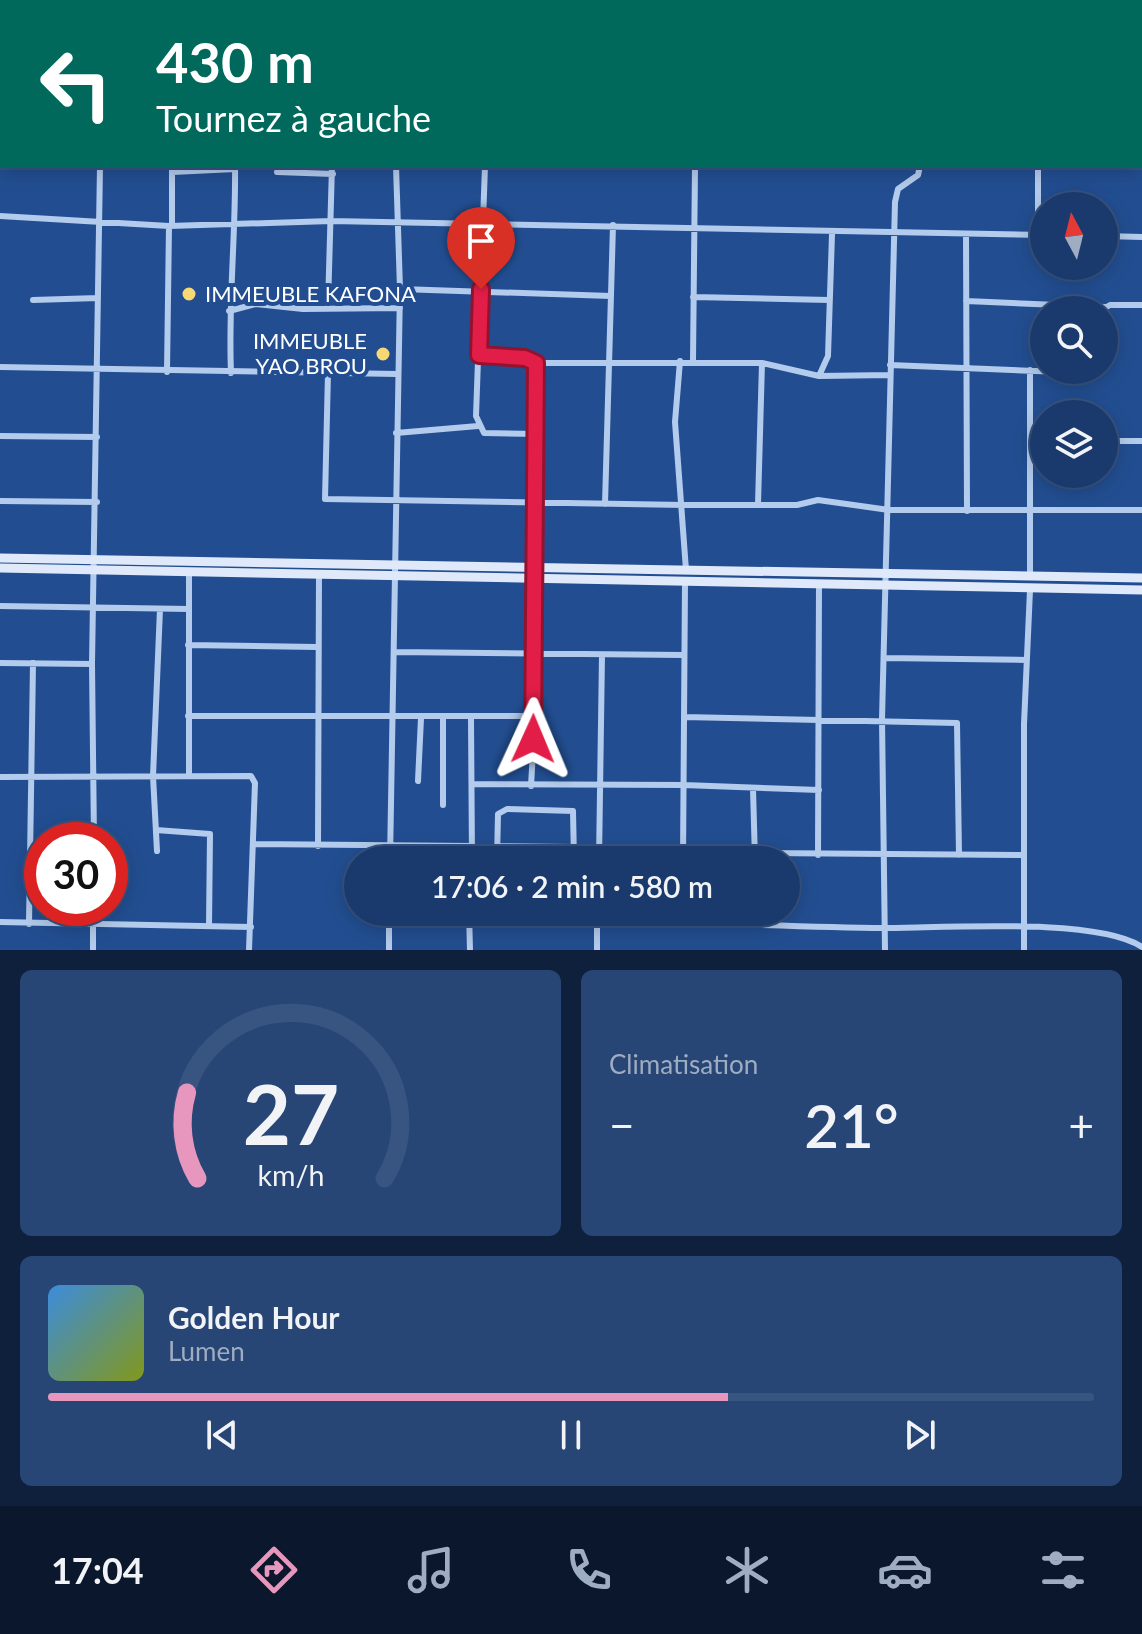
<!DOCTYPE html>
<html lang="fr">
<head>
<meta charset="utf-8">
<style>
  :root { --surface:#1a3a6d; --page:#274575; --text:#f1f3f6; --muted:#9fadc2; --line:#385480; --accent:#e797bd }
  body { margin:0; font-family:Lato,sans-serif; background:var(--page); color:var(--text); height:100vh; display:flex; flex-direction:column; font-size:30px; white-space:nowrap }
  * { box-sizing:border-box; margin:0 }
  p { font-size:26px; color:var(--muted) }
  .icon { flex:none; width:44px; height:44px; fill:none; stroke:currentColor; stroke-width:2; stroke-linecap:round; stroke-linejoin:round }
  .map { position:relative; height:950px; overflow:hidden }
  .details { display:flex; flex-direction:column; gap:20px; padding:20px; background:#0e203c; flex:1 }
  .details>* { flex:none }
  .guide { position:absolute; left:0px; top:0px; width:1142px; height:168px; box-shadow:0 4px 20px #0003,0 0 0 2px var(--line); background:#00695c; color:#fff; overflow:hidden }
  .needle { width:52px; rotate:353deg }
  .buttons { position:absolute; left:1030px; top:192px; display:grid; gap:16px }
  .buttons a { display:grid; place-items:center; width:88px; height:88px; border-radius:50%; background:var(--surface); box-shadow:0 4px 20px #0003,0 0 0 2px var(--line); font-size:40px }
  .speed { position:absolute; left:24px; top:822px; display:flex; gap:16px; font-size:40px; font-weight:700; text-align:center }
  .speed>* { display:grid; place-content:center; width:104px; height:104px; border-radius:50%; background:var(--surface); box-shadow:0 4px 20px #0003,0 0 0 2px var(--line); line-height:1 }
  .speed .limit { border:12px solid #d22; background:#fff; color:#111 }
  .pin { position:absolute; display:grid; place-items:center; width:68px; height:68px; color:#fff; margin:-82px -34px; border-radius:50% 50% 50% 0; rotate:-45deg; box-shadow:0 0 8px #0007 }
  .pin .icon { rotate:45deg }
  .me { position:absolute; width:88px; margin:-44px; rotate:1deg; stroke-linejoin:round; filter:drop-shadow(0 0 6px #0008) }
  .turn { display:flex; align-items:center; gap:28px; height:168px; padding:0 24px; font-size:36px }
  .turn .icon { width:104px; height:104px; stroke-width:2.5 }
  .turn b { display:block; font-size:56px; line-height:68px }
  .big { font-size:60px; font-weight:600; line-height:1.1 }
  .details .widget { flex:1; display:flex; flex-direction:column; justify-content:center; gap:12px; min-width:0; padding:0 28px; border-radius:12px; background:var(--page) }
  .details .dial { align-items:center; gap:0 }
  .dial svg { height:208px; overflow:visible; fill:none; stroke:var(--line); stroke-width:7; stroke-linecap:round; text-anchor:middle }
  .dial text { fill:var(--text); stroke:none }
  .song { display:flex; align-items:center; gap:24px }
  .cover { width:96px; height:96px; border-radius:12px; background:linear-gradient(135deg,hsl(210 70% 55%),hsl(70 70% 35%)) }
  .played { height:8px; border-radius:4px; background:linear-gradient(90deg,var(--accent) 65%,var(--line) 65%) }
  .keys { display:flex; justify-content:space-around; direction:ltr }
  .heat { display:flex; justify-content:space-between; align-items:center; font-size:44px; direction:ltr }
  .details .tiles { flex:1; display:grid; gap:20px; grid-template-columns:1fr 1fr }
  .widget:last-child { grid-column:span 2 }
  .trip { position:absolute; left:344px; top:846px; width:456px; height:80px; border-radius:40px; background:var(--surface); box-shadow:0 4px 20px #0003,0 0 0 2px var(--line); font-weight:600; line-height:80px; text-align:center }
  .tabs { display:flex; height:128px; justify-content:space-around; align-items:center; background:#0a172c; color:var(--muted) }
  .tabs .icon { width:56px; height:56px }
  .tabs .on { color:var(--accent) }
  .tabs b { font-size:36px; color:var(--text) }
  .map>svg:first-child { display:block }
</style>
</head>
<body>
<div class="map">
<svg width="1142" height="950" viewBox="0 0 1142 950">
  <rect width="100%" height="100%" fill="#224e91"/>
  <g fill="none" stroke-linecap="round" stroke-linejoin="round">
    <!-- minor -->
    <path stroke="#b3cbec" stroke-width="6" d="M350 0 351 2
      M50 2V0
      M99 2V0
      M175 2V0
      M237 2V0
      M298 2V0
      M403 2 404 0
      M700 2V0
      M1038 2V0
      M0 75H2
      M172 166V226
      M485 166 476 416 484 433 536 434
      M172 172 235 169
      M277 172 333 174
      M0 216 169 226 167 372
      M169 226 331 221 1044 235
      M966 234 967 511
      M1038 235V166
      M1104 236 1142 237
      M400 289 611 296
      M693 297 829 300
      M33 300 98 298
      M966 301 1105 307
      M328 306 332 166
      M1103 309 1110 305H1142
      M229 311 256 304 303 309 400 308
      M479 355 525 358 536 363H762L819 376 890 375
      M680 361 675 422 686 570
      M693 361 695 166
      M890 365 1086 373 1093 370
      M0 367 397 374
      M231 373C228 303 236 235 235 166
      M328 373 325 499 684 505H797L818 500 889 510H1142
      M819 376 828 356 832 234
      M396 433 478 426
      M0 436 97 437
      M1104 441H1142
      M0 501 97 502
      M605 504 613 225
      M758 504 762 363
      M1030 576V370
      M0 606 189 609
      M188 645 316 647
      M394 652 683 655
      M884 658 1027 660
      M0 663 92 664
      M188 716H535
      M684 717 957 723 959 855
      M443 718V805
      M471 719 472 860
      M189 776V571
      M0 777 251 776 255 783 249 950
      M418 781 421 718
      M472 784 684 785 819 790
      M531 786 535 716 536 363
      M753 789 755 860
      M156 830 210 834 209 926
      M94 840 92 664 100 166
      M253 844 473 846
      M318 846 319 573
      M498 846 574 847
      M157 851 153 776 160 609
      M754 853 1023 855
      M818 855 819 585
      M390 860 400 289 396 166
      M497 860 498 814 507 809 573 811 574 860
      M599 860 602 655
      M683 860 685 581
      M93 908V950
      M389 912V950
      M469 912 470 950
      M597 912V950
      M389 919C555 913 720 926 885 928 942 928 1098 917 1142 947
      M0 922 251 927
      M29 924 33 663
      M885 950 882 719 895 202 898 189 918 175 920 166
      M1024 950V724L1030 590"/>
    <!-- secondary -->
    <path stroke="#dfe9fa" stroke-width="9" d="M0 558 1142 578
      M0 568 1142 590"/>
  </g>
  <g fill="none" stroke-linecap="round" stroke-linejoin="round">
    <defs>
      <path id="route" d="M481 289 479 355 525 358 536 363 533 739"/>
    </defs>
    <!-- route casing -->
    <use href="#route" stroke="#92132f" stroke-width="20"/>
    <!-- route -->
    <use href="#route" stroke="#e11d48" stroke-width="14"/>
  </g>
  <!-- markers -->
  <g fill="#f8d875" stroke="#224e91" stroke-width="3">
    <circle cx="189" cy="294" r="8"/>
    <circle cx="383" cy="354" r="8"/>
  </g>
  <g text-anchor="middle" stroke-width="8" stroke-linejoin="round" paint-order="stroke">
    <!-- poi labels -->
    <g font-size="22" fill="#fff" stroke="#224e91" text-anchor="start">
      <text x="205" y="302">IMMEUBLE KAFONA</text>
      <text x="367" y="349" text-anchor="end">IMMEUBLE<tspan x="367" dy="25">YAO BROU</tspan></text>
    </g>
  </g>
</svg>
<div class="buttons">
<a><svg class="needle" viewBox="-14 -14 28 28"><path d="M0-13l5 13h-10z" fill="#e53935"/><path d="M0 13l5-13h-10z" fill="#9fadc2"/></svg></a>
<a><svg class="icon" aria-label="search" viewBox="0 0 24 24"><circle cx="10" cy="10" r="6"/><path d="M15 15l6 6"/></svg></a>
<a><svg class="icon" aria-label="layers" viewBox="0 0 24 24"><path d="M12 4l9 5-9 5-9-5zM3 14l9 5 9-5"/></svg></a>
</div>
<div class="speed"><div class="limit">30</div></div>
<div class="pin" style="left:481px;top:289px;background:#d93025"><svg class="icon" aria-label="arrive" viewBox="0 0 24 24"><path d="M6 21V4h12l-3 4 3 4H6"/></svg></div>
<svg class="me" style="left:533px;top:739px" viewBox="-20 -20 40 40"><path d="M0-17L14 15 0 8-14 15z" fill="#e11d48" stroke="#fff" stroke-width="4"/></svg>
<div class="trip">17:06 · 2 min · 580 m</div>
<div class="guide">
<div class="turn"><svg class="icon" aria-label="left" viewBox="0 0 24 24"><path d="M17 20v-9H6M10 6l-5 5 5 5"/></svg><div><b>430 m</b>Tournez à gauche</div></div>
</div>
</div>
<section class="details">
<div class="tiles">
<div class="widget dial"><svg viewBox="0 0 100 80">
<path d="M14 69A42 42 0 1 1 86 69"/>
<path d="M14 69A42 42 0 0 1 10 36" stroke="#e797bd"/>
<text x="50" y="56" font-size="32" font-weight="700">27</text>
<text x="50" y="72" font-size="11">km/h</text>
</svg></div>
<div class="widget"><p>Climatisation</p>
<div class="heat"><a>−</a><b class="big">21°</b><a>+</a></div>
</div>
<div class="widget">
<div class="song"><i class="cover"></i><div><b>Golden Hour</b><p>Lumen</p></div></div>
<div class="played"></div>
<div class="keys"><svg class="icon" aria-label="previous" viewBox="0 0 24 24"><path d="M18 5L8 12l10 7zM5 5v14"/></svg><svg class="icon" aria-label="pause" viewBox="0 0 24 24"><path d="M8 5v14M16 5v14"/></svg><svg class="icon" aria-label="next" viewBox="0 0 24 24"><path d="M6 5l10 7-10 7zM19 5v14"/></svg></div>
</div>
</div>
</section>
<nav class="tabs">
<b>17:04</b>
<svg class="icon on" aria-label="directions" viewBox="0 0 24 24"><path d="M12 3l9 9-9 9-9-9zM9 14v-3h6M13 9l2 2-2 2"/></svg>
<svg class="icon" aria-label="music" viewBox="0 0 24 24"><path d="M9 18V5l10-2v13"/><circle cx="6" cy="18" r="3"/><circle cx="16" cy="16" r="3"/></svg>
<svg class="icon" aria-label="phone" viewBox="0 0 24 24"><path d="M5 4h4l2 5-3 2q2 4 5 5l2-3 5 2v4C11 20 4 13 5 4z"/></svg>
<svg class="icon" aria-label="climate" viewBox="0 0 24 24"><path d="M12 3v18M4 7l16 10M4 17L20 7"/></svg>
<svg class="icon" aria-label="car" viewBox="0 0 24 24"><path d="M5 17H2v-5l4-1 3-4h7l3 4 3 1v5h-3M9 17h6M6 11h13"/><circle cx="7" cy="17" r="2"/><circle cx="17" cy="17" r="2"/></svg>
<svg class="icon" aria-label="filters" viewBox="0 0 24 24"><path d="M4 7h16M4 17h16"/><circle cx="9" cy="7" r="2"/><circle cx="15" cy="17" r="2"/></svg>
</nav>
</body>
</html>
